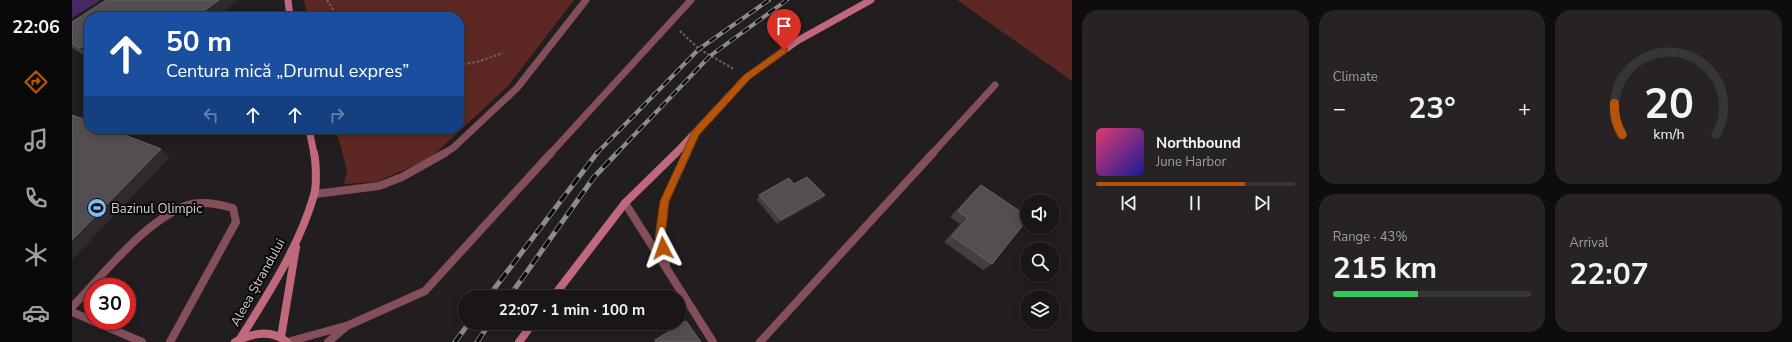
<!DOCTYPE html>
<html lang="en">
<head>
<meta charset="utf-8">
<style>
  :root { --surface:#1a1617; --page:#272324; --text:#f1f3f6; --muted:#9f9fa1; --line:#383536; --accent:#b45309 }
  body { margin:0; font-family:"Nunito Sans",sans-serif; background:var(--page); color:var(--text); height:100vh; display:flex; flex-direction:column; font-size:15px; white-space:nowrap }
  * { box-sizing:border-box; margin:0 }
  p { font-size:13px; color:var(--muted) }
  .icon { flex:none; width:22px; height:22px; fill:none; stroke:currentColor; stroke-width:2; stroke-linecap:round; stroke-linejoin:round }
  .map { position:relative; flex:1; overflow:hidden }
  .side { display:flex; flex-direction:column; gap:10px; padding:10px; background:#0e0c0d; width:720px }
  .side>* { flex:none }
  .banner { position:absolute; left:12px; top:12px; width:380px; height:122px; border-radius:16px; box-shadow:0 2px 10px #0003,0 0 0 1px var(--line); background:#1a4fa0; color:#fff; overflow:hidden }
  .tools { position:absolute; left:948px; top:194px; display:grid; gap:8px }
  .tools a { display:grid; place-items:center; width:40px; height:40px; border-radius:50%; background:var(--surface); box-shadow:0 2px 10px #0003,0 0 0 1px var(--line); font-size:20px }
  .speed { position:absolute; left:12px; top:278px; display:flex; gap:8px; font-size:20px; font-weight:700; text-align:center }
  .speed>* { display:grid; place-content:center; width:52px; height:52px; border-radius:50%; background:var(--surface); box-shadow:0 2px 10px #0003,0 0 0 1px var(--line); line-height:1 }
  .speed .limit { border:6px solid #d22; background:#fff; color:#111 }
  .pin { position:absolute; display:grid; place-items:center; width:34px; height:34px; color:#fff; margin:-41px -17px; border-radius:50% 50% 50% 0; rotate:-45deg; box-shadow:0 0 4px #0007 }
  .pin .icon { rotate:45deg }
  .me { position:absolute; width:44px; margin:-22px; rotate:356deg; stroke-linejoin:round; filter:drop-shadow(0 0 3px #0008) }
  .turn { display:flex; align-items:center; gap:14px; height:84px; padding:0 16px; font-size:18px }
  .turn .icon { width:52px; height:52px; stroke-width:2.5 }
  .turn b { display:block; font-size:28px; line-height:34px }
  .lanes { display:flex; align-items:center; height:38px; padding:0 16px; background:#0003; justify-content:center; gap:20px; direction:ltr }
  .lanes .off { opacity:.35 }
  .big { font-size:30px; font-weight:700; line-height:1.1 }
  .side .card { flex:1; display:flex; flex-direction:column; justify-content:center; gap:6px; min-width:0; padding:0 14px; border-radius:16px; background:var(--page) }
  .side .dial { align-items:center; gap:0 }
  .dial svg { height:104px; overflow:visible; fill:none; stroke:var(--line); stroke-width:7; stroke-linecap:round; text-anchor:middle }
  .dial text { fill:var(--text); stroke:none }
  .song { display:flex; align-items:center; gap:12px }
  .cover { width:48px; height:48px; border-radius:6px; background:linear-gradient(135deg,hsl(340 70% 55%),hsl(240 70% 35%)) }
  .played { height:4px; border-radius:2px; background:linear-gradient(90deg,var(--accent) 75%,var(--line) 75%) }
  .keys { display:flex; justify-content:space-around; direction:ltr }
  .heat { display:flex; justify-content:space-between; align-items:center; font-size:22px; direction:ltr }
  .charge { height:6px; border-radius:3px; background:linear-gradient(90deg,#34c759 43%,var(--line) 0) }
  .side .tiles { flex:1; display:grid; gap:10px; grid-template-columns:repeat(3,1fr) }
  .card:first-child { grid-row:span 2 }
  .trip { position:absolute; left:386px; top:290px; width:228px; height:40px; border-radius:20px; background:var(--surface); box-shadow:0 2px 10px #0003,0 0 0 1px var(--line); font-weight:700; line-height:40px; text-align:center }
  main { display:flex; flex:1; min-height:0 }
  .tab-bar { display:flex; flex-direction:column; width:72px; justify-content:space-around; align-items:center; background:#0a0909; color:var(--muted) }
  .tab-bar .icon { width:28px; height:28px }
  .tab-bar .on { color:var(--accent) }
  .tab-bar b { font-size:18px; color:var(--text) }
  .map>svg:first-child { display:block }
</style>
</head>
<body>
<main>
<nav class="tab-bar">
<b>22:06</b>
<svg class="icon on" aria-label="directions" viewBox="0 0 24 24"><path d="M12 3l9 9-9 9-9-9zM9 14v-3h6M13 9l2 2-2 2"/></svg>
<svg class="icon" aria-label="music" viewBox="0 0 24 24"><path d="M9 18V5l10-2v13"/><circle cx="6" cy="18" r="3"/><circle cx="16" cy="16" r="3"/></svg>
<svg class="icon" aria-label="phone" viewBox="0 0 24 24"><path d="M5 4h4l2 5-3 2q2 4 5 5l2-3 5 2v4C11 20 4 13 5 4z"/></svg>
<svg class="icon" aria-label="climate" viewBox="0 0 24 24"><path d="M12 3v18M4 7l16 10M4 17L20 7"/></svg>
<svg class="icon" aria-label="car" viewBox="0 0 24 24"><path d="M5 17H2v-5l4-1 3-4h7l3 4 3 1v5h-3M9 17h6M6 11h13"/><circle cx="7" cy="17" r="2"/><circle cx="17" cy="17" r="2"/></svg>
</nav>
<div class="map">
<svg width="1000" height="342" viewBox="0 0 1000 342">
  <rect width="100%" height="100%" fill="#221d1f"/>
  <!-- green -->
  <path fill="#5d2823" d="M232 0H502L436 86 357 159 304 182 272 184 275 170 264 129H387V17H236Z
    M885 0H1000V81Z"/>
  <!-- water -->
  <path fill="#482864" d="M0 0H29L0 18Z"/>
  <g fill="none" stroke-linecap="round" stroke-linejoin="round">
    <!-- path -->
    <path stroke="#6a6667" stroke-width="2" stroke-dasharray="2.5 2" stroke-linecap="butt" d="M255 0 266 17
      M608 31 627 49 662 69
      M387 65 405 62 431 53"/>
    <!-- lane -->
    <path stroke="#854f5a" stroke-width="8" d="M0 307C32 274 71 223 113 206 127 200 147 204 161 208L164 222 98 342
      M0 312 21 321
      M21 321 70 342"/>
    <!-- street-far1 -->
    <path stroke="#854f5a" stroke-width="7" d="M371 154 381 148 445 88 514 0
      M478 154 619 0
      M615 154 624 133
      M860 154 923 85"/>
    <!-- street -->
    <path stroke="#854f5a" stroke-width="8" d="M243 194 307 186 330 177 373 153
      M553 203 641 342
      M594 264 588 237 593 201 615 153
      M215 342 277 325 353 291 479 153
      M256 342 275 326
      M688 342 861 153"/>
    <!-- secondary-far1 -->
    <path stroke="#c0697c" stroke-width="7" d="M216 0 218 17
      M237 129 242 154
      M603 154 675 77 725 41 799 0"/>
    <!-- secondary -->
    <path stroke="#c0697c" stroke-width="8" d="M481 297 553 203 604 153
      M209 337 224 247
      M168 339C196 294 227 247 242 195 245 186 244 162 242 153
      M163 342C180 333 199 329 215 342
      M447 342 461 323"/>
    <defs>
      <path id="rail-far1" d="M524 154 627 49 697 0
        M544 154 638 56 715 0"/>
      <path id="rail" d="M416 297 525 153
        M437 297 522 177 545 153
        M383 342 397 323
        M405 342 418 323"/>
    </defs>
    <!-- rail-far1 casing -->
    <use href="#rail-far1" stroke="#8e8b8c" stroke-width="4"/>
    <!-- rail casing -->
    <use href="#rail" stroke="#8e8b8c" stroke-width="5"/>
    <!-- rail-far1 -->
    <use href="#rail-far1" stroke="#0a0809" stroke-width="2.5" stroke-dasharray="8" stroke-linecap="butt"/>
    <!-- rail -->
    <use href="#rail" stroke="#0a0809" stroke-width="3.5" stroke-dasharray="10" stroke-linecap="butt"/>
  </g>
  <!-- wall -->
  <path fill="#423e42" d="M34 0H166L143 17H17V58L0 48V22Z
    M722 184 753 195 749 200 705 224 685 200 687 195Z
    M909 185 920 264 911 270 872 242 888 224 878 217 901 192Z"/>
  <!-- shaded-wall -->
  <path fill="#2f2a2d" d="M147 0H166L143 17H123Z
    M17 42V58L8 48Z
    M89 149 98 157 0 260V240Z
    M753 195 749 200 705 224 709 220Z"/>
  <!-- building -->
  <path fill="#524e51" stroke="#666266" d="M34 0H147L123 17H17V42L8 48 0 44V22Z
    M0 115 17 121V129H37L89 149 0 240Z
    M735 177 753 195 709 220 687 195 717 178 722 184Z
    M909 185 955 216V220L920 264 880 236 896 218 886 211Z
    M614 321 629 342H584L583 340Z"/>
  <!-- route -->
  <path fill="#b45309" stroke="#753606" d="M712 47 715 48V52L678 79 627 135 597 201 593 237 596 248 591 252 587 251 583 237 588 201 621 130 672 75Z"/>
  <!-- icons -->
  <defs>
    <symbol id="stadium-disc" viewBox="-11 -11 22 22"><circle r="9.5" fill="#7abff8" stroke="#0a0809"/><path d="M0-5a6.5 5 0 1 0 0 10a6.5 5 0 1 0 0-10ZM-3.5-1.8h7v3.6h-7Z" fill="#111"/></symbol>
  </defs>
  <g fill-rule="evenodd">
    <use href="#stadium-disc" x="14" y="197" width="22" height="22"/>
  </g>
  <g text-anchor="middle" stroke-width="4" stroke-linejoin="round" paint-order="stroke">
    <!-- poi labels -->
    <g font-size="13" fill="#d4d1d2" stroke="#0a0809" text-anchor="start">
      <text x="39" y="213">Bazinul Olimpic</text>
    </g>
    <!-- street labels -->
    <g font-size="13" fill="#d4d1d2" stroke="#0a0809">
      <text transform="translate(185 282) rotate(-61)" y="5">Aleea Ștrandului</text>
    </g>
  </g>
</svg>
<div class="tools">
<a><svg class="icon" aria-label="sound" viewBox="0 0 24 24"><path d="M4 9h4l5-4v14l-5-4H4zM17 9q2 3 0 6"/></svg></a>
<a><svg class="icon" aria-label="search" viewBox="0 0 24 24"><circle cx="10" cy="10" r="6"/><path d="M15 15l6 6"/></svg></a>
<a><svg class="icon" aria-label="layers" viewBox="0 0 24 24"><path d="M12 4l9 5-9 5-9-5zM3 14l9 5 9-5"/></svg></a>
</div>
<div class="speed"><div class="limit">30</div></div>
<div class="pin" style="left:712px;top:50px;background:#d93025"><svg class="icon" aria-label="arrive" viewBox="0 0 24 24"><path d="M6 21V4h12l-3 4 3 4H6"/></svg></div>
<svg class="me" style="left:591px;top:248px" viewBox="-20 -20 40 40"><path d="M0-17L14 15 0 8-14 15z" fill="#b45309" stroke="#fff" stroke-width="4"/></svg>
<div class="trip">22:07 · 1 min · 100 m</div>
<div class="banner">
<div class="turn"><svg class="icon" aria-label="ahead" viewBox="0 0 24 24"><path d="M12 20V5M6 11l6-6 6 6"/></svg><div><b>50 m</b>Centura mică „Drumul expres”</div></div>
<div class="lanes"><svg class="icon off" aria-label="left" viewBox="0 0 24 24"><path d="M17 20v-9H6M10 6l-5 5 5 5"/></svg><svg class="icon" aria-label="ahead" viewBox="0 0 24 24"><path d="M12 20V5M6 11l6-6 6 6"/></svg><svg class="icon" aria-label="ahead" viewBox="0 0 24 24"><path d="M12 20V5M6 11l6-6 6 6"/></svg><svg class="icon off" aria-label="right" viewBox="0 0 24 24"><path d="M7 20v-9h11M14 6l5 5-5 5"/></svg></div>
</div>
</div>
<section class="side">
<div class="tiles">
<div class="card">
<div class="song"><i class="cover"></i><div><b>Northbound</b><p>June Harbor</p></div></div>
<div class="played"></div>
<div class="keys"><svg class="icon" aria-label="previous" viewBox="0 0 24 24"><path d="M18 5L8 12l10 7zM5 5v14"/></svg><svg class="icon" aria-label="pause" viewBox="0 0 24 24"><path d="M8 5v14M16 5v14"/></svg><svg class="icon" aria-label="next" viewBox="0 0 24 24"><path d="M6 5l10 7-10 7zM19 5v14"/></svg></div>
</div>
<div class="card"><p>Climate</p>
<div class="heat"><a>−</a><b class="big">23°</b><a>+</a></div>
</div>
<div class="card dial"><svg viewBox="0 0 100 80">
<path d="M14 69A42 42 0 1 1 86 69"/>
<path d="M14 69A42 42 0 0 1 8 45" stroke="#b45309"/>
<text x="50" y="56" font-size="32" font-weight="700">20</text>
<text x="50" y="72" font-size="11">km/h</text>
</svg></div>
<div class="card"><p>Range · 43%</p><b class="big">215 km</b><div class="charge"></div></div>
<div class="card"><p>Arrival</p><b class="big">22:07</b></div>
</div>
</section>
</main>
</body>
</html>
